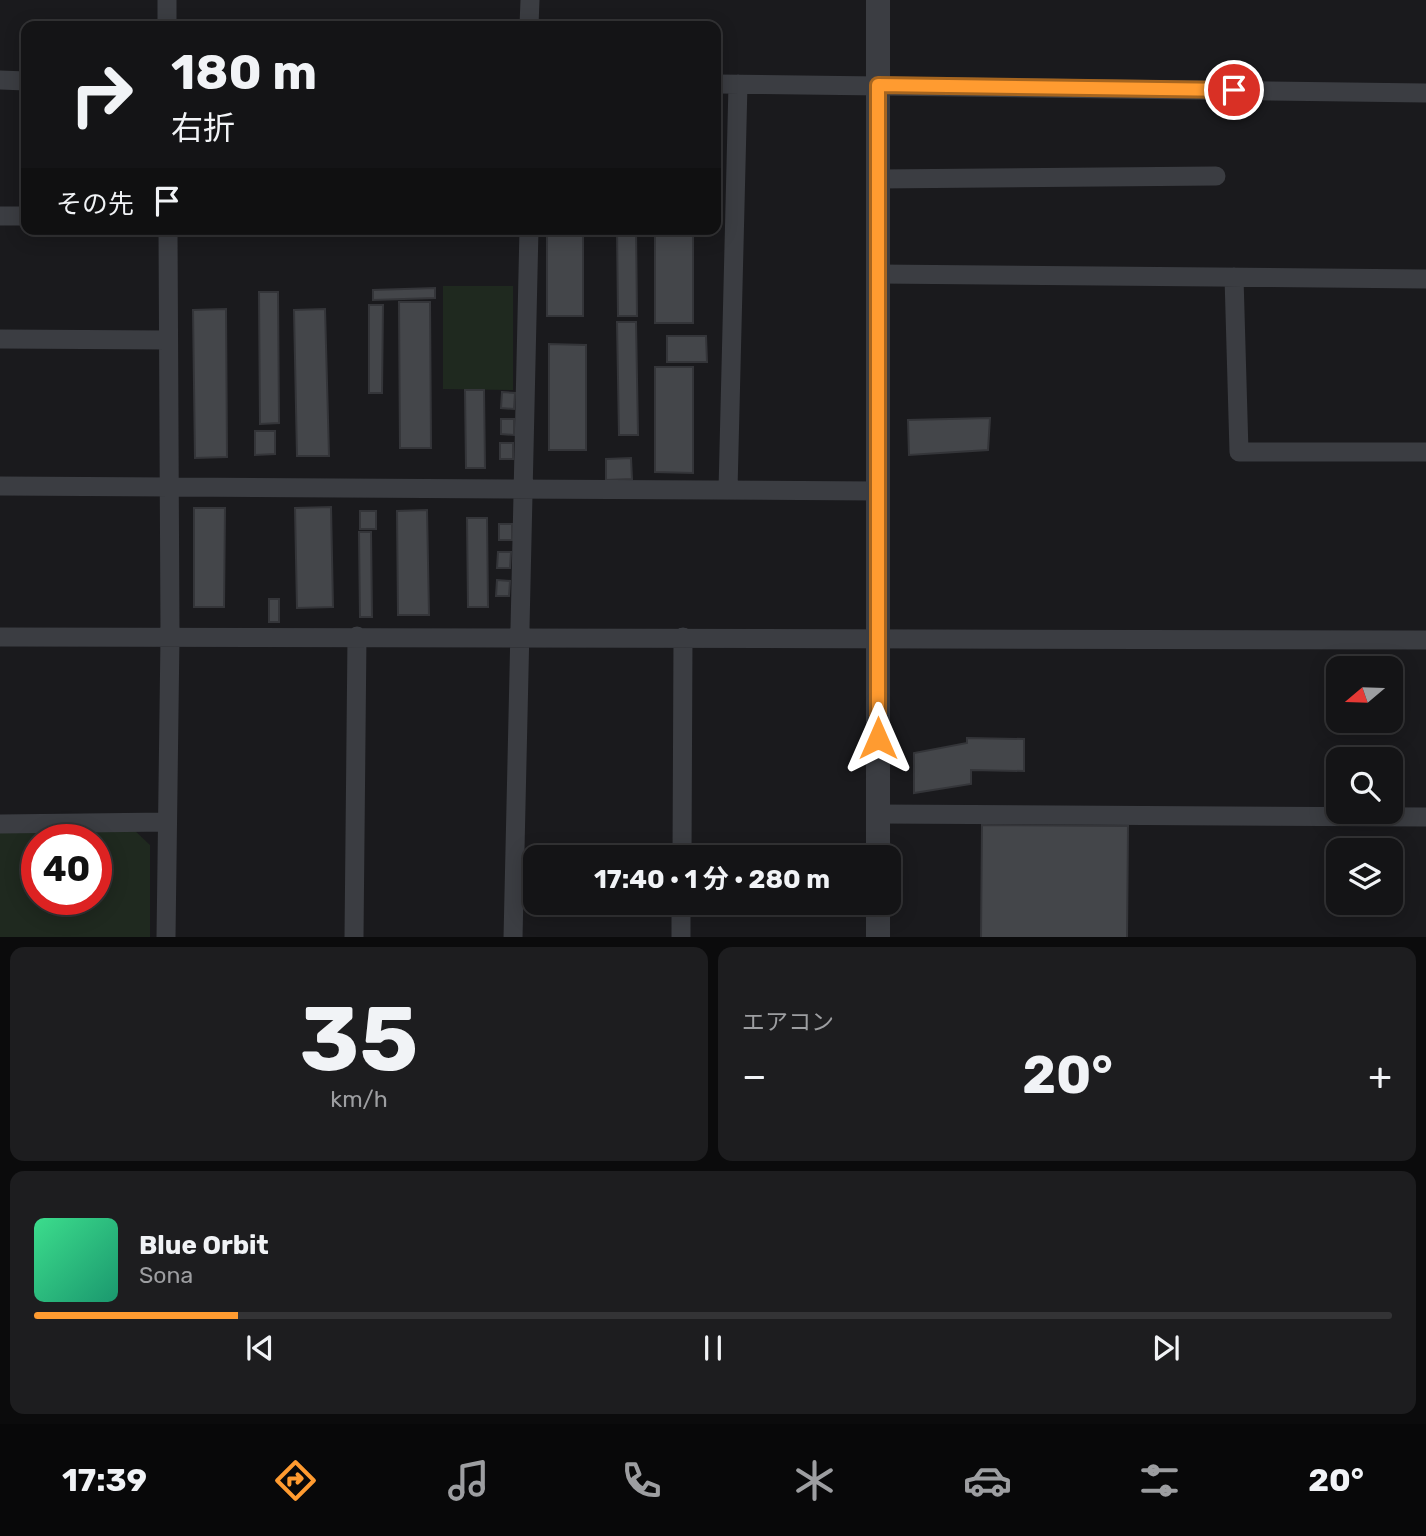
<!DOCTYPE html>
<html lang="ja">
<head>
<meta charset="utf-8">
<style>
  :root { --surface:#141416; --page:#1d1d1f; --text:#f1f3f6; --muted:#9d9ea1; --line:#333335; --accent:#ff9b30 }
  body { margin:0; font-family:Rubik,"Noto Sans JP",sans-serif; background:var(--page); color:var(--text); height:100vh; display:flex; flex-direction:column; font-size:26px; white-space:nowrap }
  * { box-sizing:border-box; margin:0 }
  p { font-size:23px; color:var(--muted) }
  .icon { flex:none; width:38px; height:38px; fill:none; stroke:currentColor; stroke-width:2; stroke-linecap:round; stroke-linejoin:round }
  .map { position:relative; height:937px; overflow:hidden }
  .panel { display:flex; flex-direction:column; gap:10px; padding:10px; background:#0b0b0c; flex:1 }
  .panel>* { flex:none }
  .hud { position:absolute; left:21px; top:21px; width:700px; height:214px; border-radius:14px; box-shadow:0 4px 18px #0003,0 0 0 2px var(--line); background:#141416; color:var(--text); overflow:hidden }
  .needle { width:46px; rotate:251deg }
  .buttons { position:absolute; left:1326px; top:656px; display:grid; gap:14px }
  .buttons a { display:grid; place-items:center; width:77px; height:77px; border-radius:14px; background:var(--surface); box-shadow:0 4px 18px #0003,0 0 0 2px var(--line); font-size:35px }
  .speed { position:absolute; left:21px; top:824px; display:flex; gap:14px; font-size:35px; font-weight:700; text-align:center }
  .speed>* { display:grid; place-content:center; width:91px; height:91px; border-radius:50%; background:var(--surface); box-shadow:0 4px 18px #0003,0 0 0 2px var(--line); line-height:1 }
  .speed .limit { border:10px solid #d22; background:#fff; color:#111 }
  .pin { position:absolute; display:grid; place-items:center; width:60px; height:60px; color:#fff; margin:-30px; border:4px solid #fff; border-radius:50%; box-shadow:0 2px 7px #0007 }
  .me { position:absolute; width:77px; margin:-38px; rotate:0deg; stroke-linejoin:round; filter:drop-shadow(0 0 5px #0008) }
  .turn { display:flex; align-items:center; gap:24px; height:147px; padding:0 35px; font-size:32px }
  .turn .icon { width:91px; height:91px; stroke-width:2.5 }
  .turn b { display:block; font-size:49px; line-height:60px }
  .then { display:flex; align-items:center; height:66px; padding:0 35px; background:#0003; gap:14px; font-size:26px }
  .big { font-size:52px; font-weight:700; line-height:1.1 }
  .panel .tile { flex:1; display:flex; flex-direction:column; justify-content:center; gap:10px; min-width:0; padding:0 24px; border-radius:14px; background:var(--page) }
  .panel .dial { align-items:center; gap:0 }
  .dial b { font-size:91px; line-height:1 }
  .song { display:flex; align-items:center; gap:21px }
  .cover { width:84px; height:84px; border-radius:10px; background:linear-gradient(135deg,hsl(150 70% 55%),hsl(160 70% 35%)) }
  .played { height:7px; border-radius:4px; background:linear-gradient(90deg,var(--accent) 15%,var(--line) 15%) }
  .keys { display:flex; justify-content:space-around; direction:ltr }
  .heat { display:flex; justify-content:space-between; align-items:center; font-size:38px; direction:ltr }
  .panel .tiles { flex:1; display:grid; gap:10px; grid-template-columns:1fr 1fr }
  .tile:last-child { grid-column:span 2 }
  .trip { position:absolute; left:523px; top:845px; width:378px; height:70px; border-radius:14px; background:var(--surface); box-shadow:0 4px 18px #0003,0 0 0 2px var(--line); font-weight:700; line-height:70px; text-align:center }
  .dock { display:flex; height:112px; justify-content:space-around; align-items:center; background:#080809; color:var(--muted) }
  .dock .icon { width:49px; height:49px }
  .dock .active { color:var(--accent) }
  .dock b { font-size:32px; color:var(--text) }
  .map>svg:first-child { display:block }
</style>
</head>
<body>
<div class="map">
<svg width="1426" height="938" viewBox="0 0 1426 938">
  <rect width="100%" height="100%" fill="#1a1a1d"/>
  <!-- green -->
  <path fill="#1f291f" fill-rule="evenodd" d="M443 286H513V390L443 389Z
    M132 828 150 845V937H0V831ZM37 840H96V900H37Z"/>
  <!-- building -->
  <path fill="#44464a" stroke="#343539" stroke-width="2" d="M547 229H583V316H547Z
    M617 229H636L637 316H618Z
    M655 229H693V323H655Z
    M435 288V298L373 300V290Z
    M259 292H278L279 423 260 424Z
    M399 302H430L431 448H400Z
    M369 305H383L382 393H369Z
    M226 309 227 457 195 458 193 310Z
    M325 309 329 456H297L294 310Z
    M617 322H636L638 435H619Z
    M667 336H706L707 362H667Z
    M549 344 586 345V450H549Z
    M655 367H693V473L655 472Z
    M465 390H484L485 468H466Z
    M502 392 515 393 514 409 501 408Z
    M990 418 988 450 909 455 908 420Z
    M501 419H514V435L501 434Z
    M255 431H275V454L255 455Z
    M500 443H513V459H500Z
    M631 458 632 479 606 480V459Z
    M331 507 333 607 297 608 295 508Z
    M194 508H225L224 607H194Z
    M427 510 429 615H398L397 511Z
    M360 511H376V529H360Z
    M467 518H487L488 607H468Z
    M499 524H512V540H499Z
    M359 532H371L372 617H360Z
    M498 552H511L510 568H497Z
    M497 580 510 581 509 596H496Z
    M269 599H279V622H269Z
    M967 738 1024 739V771L971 770V784L914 793V753L967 743Z
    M982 825 1128 826 1127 938H981Z"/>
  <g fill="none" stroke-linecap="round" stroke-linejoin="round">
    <!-- minor -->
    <path stroke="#3b3d42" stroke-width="19" d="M167 26V0
      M529 26 530 0
      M0 80 26 81
      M716 84 1426 93
      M878 179 1216 176
      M0 216H26
      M878 274 1426 279
      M1234 277 1239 452H1426
      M0 339 168 340
      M0 486 878 491
      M728 490 738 84
      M0 637 1426 640
      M878 814 1426 817
      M0 824 167 822
      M682 858 683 637
      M166 938 170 636 168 229
      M354 938 357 636
      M513 938 529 229
      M681 938V903"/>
    <!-- tertiary -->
    <path stroke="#3b3d42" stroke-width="24" d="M878 0V858
      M878 903V938"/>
  </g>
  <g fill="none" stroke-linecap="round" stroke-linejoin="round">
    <defs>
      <path id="route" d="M878 738V85L1234 90"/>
    </defs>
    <!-- route casing -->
    <use href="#route" stroke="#a6651f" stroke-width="18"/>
    <!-- route -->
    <use href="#route" stroke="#ff9b30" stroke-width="12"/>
  </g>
</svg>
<div class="buttons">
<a><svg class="needle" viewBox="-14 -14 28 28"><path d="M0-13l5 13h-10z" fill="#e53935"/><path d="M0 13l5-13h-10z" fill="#9d9ea1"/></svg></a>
<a><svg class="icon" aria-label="search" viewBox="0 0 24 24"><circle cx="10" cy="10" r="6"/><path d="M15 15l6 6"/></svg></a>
<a><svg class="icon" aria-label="layers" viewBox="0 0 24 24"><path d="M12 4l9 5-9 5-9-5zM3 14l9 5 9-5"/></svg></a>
</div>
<div class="speed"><div class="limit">40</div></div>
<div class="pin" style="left:1234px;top:90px;background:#d93025"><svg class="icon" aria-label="arrive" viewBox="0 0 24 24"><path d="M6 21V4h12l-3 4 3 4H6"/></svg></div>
<svg class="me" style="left:878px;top:738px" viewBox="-20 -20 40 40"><path d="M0-17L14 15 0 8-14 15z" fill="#ff9b30" stroke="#fff" stroke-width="4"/></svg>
<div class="trip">17:40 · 1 分 · 280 m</div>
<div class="hud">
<div class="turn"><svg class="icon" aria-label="right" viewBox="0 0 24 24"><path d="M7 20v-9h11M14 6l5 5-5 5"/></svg><div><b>180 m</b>右折</div></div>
<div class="then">その先<svg class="icon" aria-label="arrive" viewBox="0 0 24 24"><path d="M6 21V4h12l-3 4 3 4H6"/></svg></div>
</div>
</div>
<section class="panel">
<div class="tiles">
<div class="tile dial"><b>35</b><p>km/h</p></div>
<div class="tile"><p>エアコン</p>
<div class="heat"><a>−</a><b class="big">20°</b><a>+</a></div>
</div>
<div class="tile">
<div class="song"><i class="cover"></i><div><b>Blue Orbit</b><p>Sona</p></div></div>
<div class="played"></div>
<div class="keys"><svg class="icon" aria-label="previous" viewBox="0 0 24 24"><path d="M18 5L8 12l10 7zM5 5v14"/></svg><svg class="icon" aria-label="pause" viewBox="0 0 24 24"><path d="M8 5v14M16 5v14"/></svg><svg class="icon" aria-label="next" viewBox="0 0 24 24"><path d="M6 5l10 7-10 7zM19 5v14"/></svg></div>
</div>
</div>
</section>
<nav class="dock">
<b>17:39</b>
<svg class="icon active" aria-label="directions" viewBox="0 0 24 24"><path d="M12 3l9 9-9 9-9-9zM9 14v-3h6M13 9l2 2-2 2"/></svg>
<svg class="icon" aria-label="music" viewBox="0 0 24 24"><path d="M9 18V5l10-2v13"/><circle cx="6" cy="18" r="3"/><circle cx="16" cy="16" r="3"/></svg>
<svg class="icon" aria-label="phone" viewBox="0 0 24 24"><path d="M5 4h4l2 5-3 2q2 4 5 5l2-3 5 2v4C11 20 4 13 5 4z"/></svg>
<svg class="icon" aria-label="climate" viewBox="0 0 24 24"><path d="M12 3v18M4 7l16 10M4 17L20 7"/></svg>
<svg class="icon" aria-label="car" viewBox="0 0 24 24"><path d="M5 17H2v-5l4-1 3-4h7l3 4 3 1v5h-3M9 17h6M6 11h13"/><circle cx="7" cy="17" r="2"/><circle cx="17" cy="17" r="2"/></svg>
<svg class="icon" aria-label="filters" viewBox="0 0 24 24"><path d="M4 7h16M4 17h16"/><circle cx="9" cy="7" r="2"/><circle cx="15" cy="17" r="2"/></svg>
<b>20°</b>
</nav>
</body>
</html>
